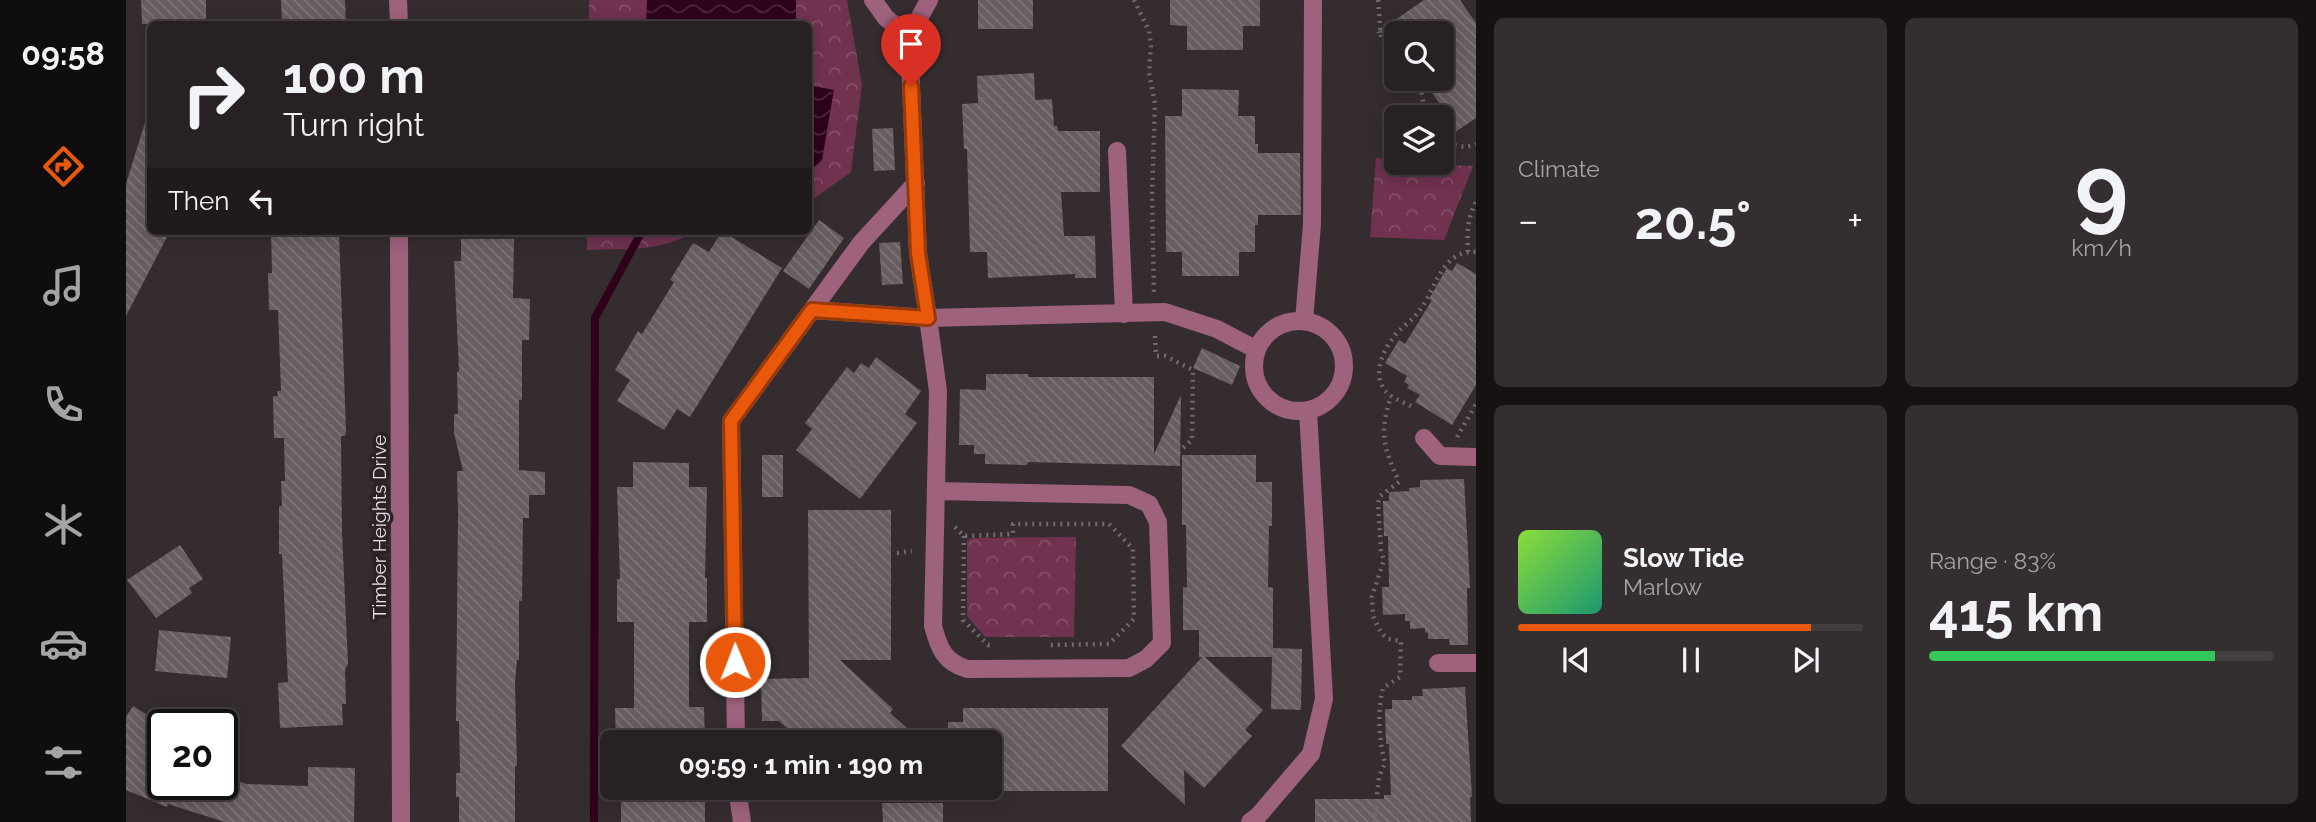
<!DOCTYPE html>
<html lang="en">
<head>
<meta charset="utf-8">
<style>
  :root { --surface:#282124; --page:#342e31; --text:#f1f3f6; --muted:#a5a3a6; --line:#443e41; --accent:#ea580c }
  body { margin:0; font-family:Raleway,sans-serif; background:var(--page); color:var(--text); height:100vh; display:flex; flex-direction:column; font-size:26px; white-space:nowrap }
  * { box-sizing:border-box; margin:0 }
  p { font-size:23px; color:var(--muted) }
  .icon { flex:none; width:38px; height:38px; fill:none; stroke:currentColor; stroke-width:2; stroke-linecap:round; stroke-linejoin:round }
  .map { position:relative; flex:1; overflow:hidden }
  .panel { display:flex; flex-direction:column; gap:18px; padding:18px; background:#161214; width:840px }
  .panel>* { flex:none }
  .top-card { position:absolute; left:21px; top:21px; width:665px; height:214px; border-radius:10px; box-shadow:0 4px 18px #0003,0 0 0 2px var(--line); background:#282124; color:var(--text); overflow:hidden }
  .controls { position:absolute; left:1258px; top:21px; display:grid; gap:14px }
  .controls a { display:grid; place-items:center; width:70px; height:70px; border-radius:10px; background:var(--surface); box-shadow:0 4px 18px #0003,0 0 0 2px var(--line); font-size:35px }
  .speed { position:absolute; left:21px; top:709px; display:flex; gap:14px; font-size:35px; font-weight:700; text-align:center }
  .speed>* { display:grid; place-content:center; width:91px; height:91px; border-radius:50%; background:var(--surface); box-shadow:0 4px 18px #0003,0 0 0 2px var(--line); line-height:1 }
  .speed .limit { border:4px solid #111; border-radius:10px; background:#fff; color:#111 }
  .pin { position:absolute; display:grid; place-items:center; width:60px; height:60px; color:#fff; margin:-72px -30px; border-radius:50% 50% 50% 0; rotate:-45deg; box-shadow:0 0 7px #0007 }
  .pin .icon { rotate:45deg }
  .me { position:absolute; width:77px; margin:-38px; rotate:359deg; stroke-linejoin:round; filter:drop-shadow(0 0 5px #0008) }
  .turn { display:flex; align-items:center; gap:24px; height:147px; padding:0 21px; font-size:32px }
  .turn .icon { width:91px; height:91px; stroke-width:2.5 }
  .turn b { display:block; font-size:49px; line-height:60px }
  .then { display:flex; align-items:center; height:66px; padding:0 21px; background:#0003; gap:14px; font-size:26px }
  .big { font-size:52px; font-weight:700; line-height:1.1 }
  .panel .card { flex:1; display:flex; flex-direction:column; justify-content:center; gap:10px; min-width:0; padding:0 24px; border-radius:10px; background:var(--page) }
  .panel .dial { align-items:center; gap:0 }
  .dial b { font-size:91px; line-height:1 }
  .song { display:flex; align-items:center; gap:21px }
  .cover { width:84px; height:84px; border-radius:10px; background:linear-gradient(135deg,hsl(90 70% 55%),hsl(160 70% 35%)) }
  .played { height:7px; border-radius:4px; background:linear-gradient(90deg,var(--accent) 85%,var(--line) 85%) }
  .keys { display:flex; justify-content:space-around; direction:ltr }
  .heat { display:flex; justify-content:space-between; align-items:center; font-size:38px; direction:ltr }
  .charge { height:10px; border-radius:5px; background:linear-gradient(90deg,#34c759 83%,var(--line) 0) }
  .panel .tiles { flex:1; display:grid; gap:18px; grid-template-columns:repeat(2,1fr) }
  .trip { position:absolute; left:474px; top:730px; width:402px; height:70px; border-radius:10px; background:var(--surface); box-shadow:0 4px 18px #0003,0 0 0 2px var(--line); font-weight:700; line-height:70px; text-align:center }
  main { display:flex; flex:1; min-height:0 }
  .menu { display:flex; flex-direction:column; width:126px; justify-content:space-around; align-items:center; background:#100d0e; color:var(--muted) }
  .menu .icon { width:49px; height:49px }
  .menu .selected { color:var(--accent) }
  .menu b { font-size:32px; color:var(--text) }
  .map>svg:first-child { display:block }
</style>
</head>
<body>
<main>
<nav class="menu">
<b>09:58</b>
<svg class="icon selected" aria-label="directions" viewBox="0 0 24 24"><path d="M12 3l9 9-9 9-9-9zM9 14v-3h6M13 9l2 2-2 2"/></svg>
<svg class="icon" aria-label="music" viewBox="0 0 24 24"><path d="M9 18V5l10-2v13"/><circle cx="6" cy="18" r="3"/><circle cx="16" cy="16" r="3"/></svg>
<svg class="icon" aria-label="phone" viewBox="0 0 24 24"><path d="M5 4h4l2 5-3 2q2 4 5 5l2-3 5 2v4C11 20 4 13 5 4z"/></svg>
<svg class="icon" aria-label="climate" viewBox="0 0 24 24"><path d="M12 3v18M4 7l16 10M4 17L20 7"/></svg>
<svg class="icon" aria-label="car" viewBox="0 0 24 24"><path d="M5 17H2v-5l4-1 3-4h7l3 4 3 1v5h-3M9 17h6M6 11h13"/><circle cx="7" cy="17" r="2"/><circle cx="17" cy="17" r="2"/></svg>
<svg class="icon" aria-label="filters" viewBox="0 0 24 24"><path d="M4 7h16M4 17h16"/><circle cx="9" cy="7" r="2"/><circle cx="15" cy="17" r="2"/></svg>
</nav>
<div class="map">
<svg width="1350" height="822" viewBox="0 0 1350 822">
  <defs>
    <pattern id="park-crowns" width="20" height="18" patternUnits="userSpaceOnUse" patternTransform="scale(1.75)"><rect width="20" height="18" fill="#70324f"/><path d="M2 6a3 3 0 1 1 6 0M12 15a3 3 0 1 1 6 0" fill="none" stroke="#844f68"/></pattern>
    <pattern id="water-waves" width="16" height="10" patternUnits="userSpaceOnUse" patternTransform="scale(1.75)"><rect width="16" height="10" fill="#2e031a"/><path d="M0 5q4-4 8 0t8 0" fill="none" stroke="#4c273b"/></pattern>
    <pattern id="building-back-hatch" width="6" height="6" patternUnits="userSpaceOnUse" patternTransform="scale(1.75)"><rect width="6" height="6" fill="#685e62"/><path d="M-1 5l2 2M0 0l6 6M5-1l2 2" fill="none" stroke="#7e7578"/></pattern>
  </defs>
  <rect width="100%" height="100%" fill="#352c30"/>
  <!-- park -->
  <path fill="url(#park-crowns)" d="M463 0H721L736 85 725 172 683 202 682 24H463Z
    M1250 158 1270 160V163L1347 166 1318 240 1244 237Z
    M461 231H568C537 253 496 248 461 250Z
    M950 537 948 637H859L841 616V540L846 538Z"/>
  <!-- water -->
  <path fill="url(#water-waves)" d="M521 0H670V24H520Z
    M683 85 708 90 696 160 683 172Z"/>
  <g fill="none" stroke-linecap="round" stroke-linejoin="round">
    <!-- stream -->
    <path stroke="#2e031a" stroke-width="8" d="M468 822 469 318 516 231"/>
  </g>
  <!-- building -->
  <path fill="url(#building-back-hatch)" d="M15 0H80V24H16Z
    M155 0H219L220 24H184V21H156Z
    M852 0H907V29H852Z
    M1044 0H1134V26H1117V50H1061V26L1044 25Z
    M1298 0H1334L1350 23V118L1316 141 1317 109 1297 79H1316V33H1250Z
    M908 73 909 100 926 99 928 126H931L932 131H974V192H935L938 236H969L970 278H949V274L862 278 861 252H844L841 149H838L836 104 852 103 851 76Z
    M1056 89 1113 90 1112 116H1129V144H1132V153H1174L1175 215H1132V225H1129V252H1113V276H1056V252H1040L1039 116H1056Z
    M20 119 24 120V231H44L0 316V184Z
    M767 128 769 170 748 171 746 129Z
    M693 220 718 238 683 289 657 271Z
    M145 231H213L220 432 219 436H215L216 532 222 664 219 670 220 704H216L217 725 154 728 152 683 162 682 156 554H153V506H156L155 481H159L158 438H148L147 396H152L151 391H155L152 310H143L142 273H146Z
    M596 231 656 268 564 417 551 409 538 430 491 401 504 380 489 370 512 331 516 334 548 282 544 280 567 243 583 252Z
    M335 239H388L387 298 404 299 403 340H396V400H393V470L419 472V495H403V518H397L396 601H393V660H391L389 683 391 766H389V822H333V797H330V773H334L333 721H330L332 512 331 471H337L328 433V414H332L331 372 333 371 328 261H335Z
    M774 242 777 284 756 285 753 243Z
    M1331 263 1350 274V385L1326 425 1289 402 1294 395 1281 388 1283 385 1278 382 1281 376 1259 363 1273 340 1279 344 1306 300 1303 299 1321 268 1326 271Z
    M1076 348 1114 366 1106 385 1067 368Z
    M750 357 795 391 779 414 791 423 734 499 670 450 686 429 679 423 721 367 728 373 735 363 743 368Z
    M860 374H902V377H1028V454L1055 395 1054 466 902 462 901 465 859 464V454H848V445H833L834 389 860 390Z
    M636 455H657V497H636Z
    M1056 455H1130V482H1146V526H1143L1142 587 1147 588V648L1176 649 1175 710 1145 709 1146 657H1079L1137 710 1119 730 1126 736 1078 788 1058 770 1059 805 995 746 1076 657H1073V630H1057V587L1061 588 1060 525H1056Z
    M507 462 563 463V487H581L579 578H581V622H563V707H578L579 742H490L489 708H508V622H491V579H494L491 487H507Z
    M1338 479 1344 588H1341L1342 645H1324L1323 639H1302V633L1299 632V628L1284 629V621H1279V614L1257 615 1256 587H1263L1262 536H1258L1257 501H1263V492L1283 491V488L1294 487V480Z
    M682 510H765V660H714L767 709 764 713 783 730 772 742H676L653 721H636L635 679 683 678Z
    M54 545 77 579 63 588 66 593 30 618 1 580Z
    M33 630 105 637 101 678 29 671Z
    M1339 687 1346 797H1344L1345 822H1189V799H1258V795H1265L1263 744H1260L1259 709H1266V700H1286V696H1297L1296 689Z
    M7 706 37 725V784H96V776L121 784 182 786V767L229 768 228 822H99L42 804 41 807 0 790V717Z
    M837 708H982V791H864V742H822V722H837Z
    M495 788H579V822H495Z
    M756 803H817V822H757Z"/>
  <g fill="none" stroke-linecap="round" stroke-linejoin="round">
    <!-- path -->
    <path stroke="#726a6d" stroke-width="4.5" stroke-dasharray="2 5" stroke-linecap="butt" d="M1008 0 1023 31 1025 46 1023 73 1029 103 1026 197 1028 292
      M1252 0 1255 37 1270 62
      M1281 79 1295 89 1298 108 1303 117
      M1316 139C1328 146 1336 149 1350 144
      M1342 252C1341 233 1341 219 1350 202
      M1029 336 1030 356H1039L1067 370 1066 440 1049 455
      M1285 406C1279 403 1271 400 1265 396 1245 382 1254 354 1267 338 1273 329 1283 323 1290 315 1309 294 1314 249 1350 252
      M1331 437 1350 404
      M829 527 838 536 887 534V524H983L1007 549 1008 619 983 644 921 645
      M838 536 837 620 862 645H867
      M771 553 786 551
      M1248 822 1253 777 1259 763C1253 740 1251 712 1257 688L1274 677 1275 641 1262 639 1255 633 1247 616 1246 596 1258 560 1255 550 1252 503 1254 496 1273 482C1257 445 1253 435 1265 396"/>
    <!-- minor -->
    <path stroke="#9e627c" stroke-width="18" d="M272 0 273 24
      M747 0 760 18 783 37 803 0
      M783 37 792 253 802 318 1039 312 1091 329 1131 350
      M991 151 998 314
      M273 231 275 822
      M686 310 802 318 812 391 807 626C813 648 818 662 841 669L1003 668 1020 659 1036 643 1032 522 1023 504 1003 495 811 491
      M1178 321 1186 224 1187 0
      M1128 366a45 45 0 1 1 90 0a45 45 0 1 1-90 0Z
      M1298 438 1314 456 1350 457
      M1312 663H1350
      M610 742 605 421 735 243 790 183
      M611 788 616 822
      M1124 822 1132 816 1185 754 1198 699 1182 410"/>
  </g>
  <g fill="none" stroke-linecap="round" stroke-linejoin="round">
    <defs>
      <path id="route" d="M609 662 605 421 686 310 802 318 792 253 785 86"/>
    </defs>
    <!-- route casing -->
    <use href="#route" stroke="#983908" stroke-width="18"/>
    <!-- route -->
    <use href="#route" stroke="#ea580c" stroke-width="12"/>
  </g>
  <g text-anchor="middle" stroke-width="7" stroke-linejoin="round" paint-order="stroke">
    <!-- street labels -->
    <g font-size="19" fill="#e8e2e4" stroke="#2b2326">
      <text transform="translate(253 527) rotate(-90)" y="7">Timber Heights Drive</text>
    </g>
  </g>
</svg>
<div class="controls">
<a><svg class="icon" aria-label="search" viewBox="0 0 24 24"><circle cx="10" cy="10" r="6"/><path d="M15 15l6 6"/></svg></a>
<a><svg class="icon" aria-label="layers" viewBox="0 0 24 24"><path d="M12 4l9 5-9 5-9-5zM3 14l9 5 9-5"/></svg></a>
</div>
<div class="speed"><div class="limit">20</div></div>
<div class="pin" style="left:785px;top:86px;background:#d93025"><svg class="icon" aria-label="arrive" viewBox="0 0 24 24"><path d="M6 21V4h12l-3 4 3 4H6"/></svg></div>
<svg class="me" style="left:609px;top:662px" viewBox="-20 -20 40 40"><circle r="17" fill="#ea580c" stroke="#fff" stroke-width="3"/><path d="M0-11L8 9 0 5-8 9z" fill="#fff"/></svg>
<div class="trip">09:59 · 1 min · 190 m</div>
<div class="top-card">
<div class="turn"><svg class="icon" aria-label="right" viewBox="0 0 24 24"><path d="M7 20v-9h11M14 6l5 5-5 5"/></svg><div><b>100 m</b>Turn right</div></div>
<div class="then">Then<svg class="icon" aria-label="left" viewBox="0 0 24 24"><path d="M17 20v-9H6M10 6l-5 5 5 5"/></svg></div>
</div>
</div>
<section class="panel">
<div class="tiles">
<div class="card"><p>Climate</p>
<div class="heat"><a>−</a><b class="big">20.5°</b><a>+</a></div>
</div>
<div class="card dial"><b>9</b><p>km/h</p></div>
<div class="card">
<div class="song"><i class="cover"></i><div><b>Slow Tide</b><p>Marlow</p></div></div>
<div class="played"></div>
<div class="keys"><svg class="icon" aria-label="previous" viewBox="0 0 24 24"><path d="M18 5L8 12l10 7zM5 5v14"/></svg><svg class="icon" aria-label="pause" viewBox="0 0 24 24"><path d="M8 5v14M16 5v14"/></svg><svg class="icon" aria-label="next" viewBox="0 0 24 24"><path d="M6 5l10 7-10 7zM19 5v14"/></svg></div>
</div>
<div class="card"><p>Range · 83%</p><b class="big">415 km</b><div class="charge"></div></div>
</div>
</section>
</main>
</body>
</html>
